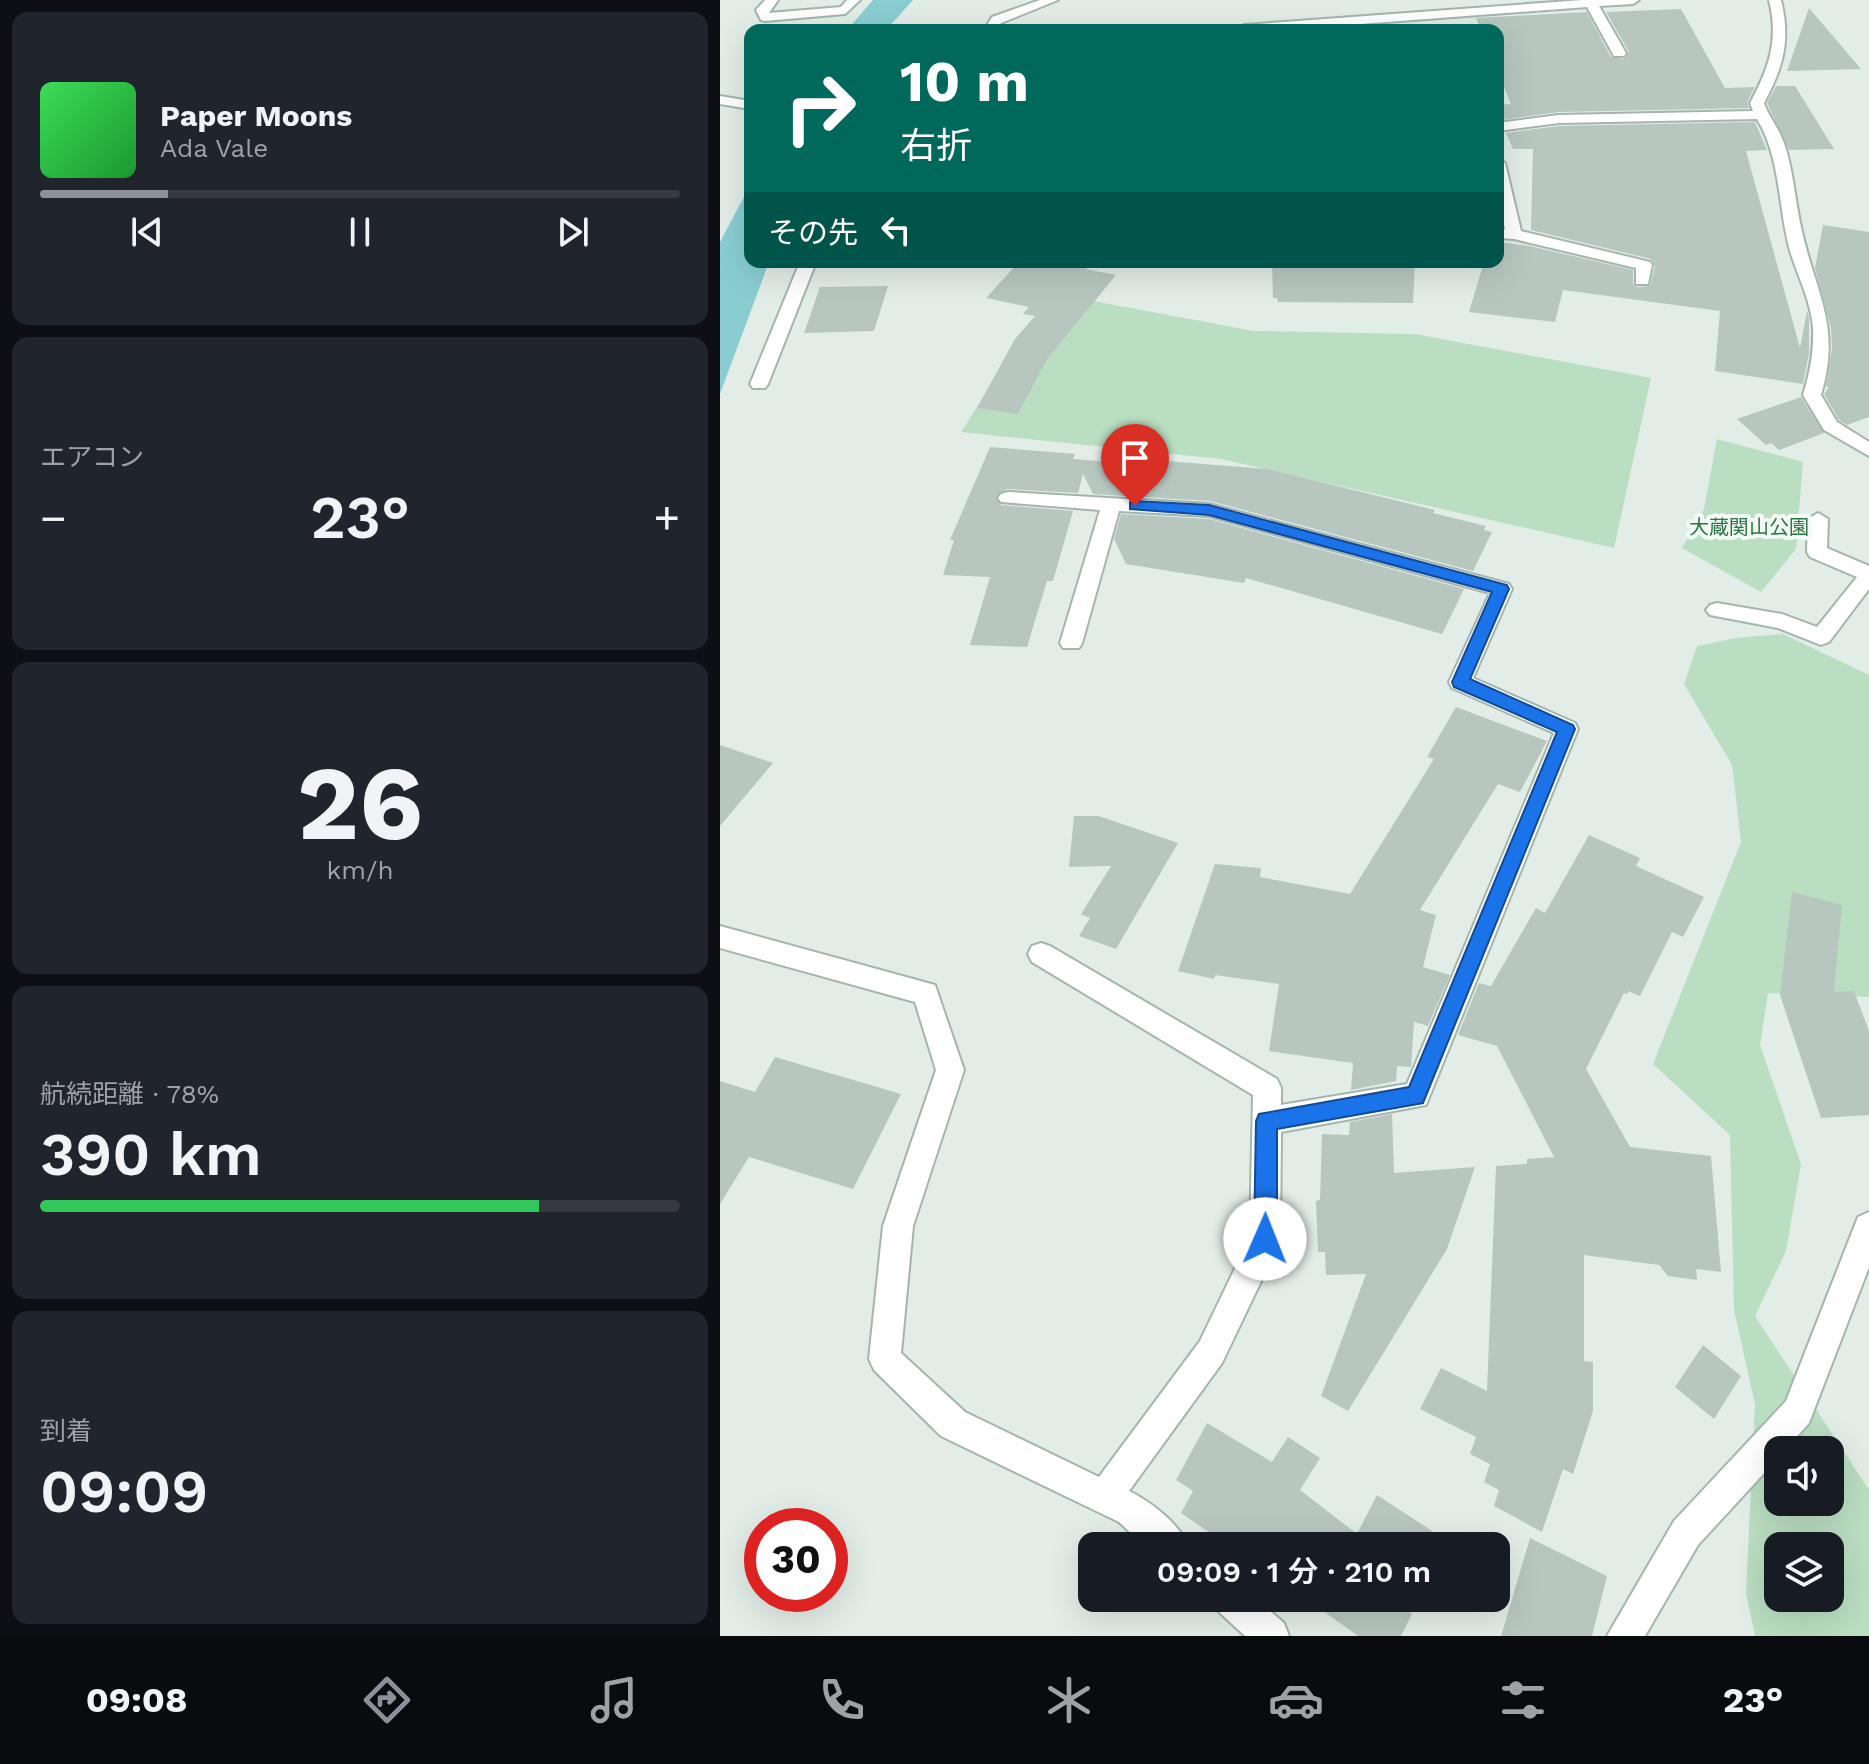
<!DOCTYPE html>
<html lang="ja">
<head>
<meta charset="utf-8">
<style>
  :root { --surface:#171b24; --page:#20242c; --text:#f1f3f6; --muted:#9ea1a6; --line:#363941; --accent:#8c9099 }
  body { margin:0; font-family:"Work Sans","Noto Sans JP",sans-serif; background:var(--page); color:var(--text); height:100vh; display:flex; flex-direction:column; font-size:30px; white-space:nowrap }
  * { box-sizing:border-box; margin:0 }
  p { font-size:26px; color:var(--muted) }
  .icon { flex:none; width:44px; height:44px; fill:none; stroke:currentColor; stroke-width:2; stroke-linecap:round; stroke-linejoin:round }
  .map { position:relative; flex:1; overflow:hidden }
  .details { display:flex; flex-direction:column; gap:12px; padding:12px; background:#0d0f14; width:720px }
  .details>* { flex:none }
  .guide { position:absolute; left:24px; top:24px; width:760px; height:244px; border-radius:16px; box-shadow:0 8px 32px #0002; background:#00695c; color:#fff; overflow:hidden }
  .controls { position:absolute; left:1044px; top:1436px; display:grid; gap:16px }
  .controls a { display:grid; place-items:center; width:80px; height:80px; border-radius:16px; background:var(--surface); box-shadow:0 8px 32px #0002; font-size:40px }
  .speed { position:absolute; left:24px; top:1508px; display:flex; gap:16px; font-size:40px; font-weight:700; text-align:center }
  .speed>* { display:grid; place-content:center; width:104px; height:104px; border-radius:50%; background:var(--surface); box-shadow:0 8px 32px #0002; line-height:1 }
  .speed .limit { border:12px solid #d22; background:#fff; color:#111 }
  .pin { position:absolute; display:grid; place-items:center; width:68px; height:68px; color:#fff; margin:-82px -34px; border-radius:50% 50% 50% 0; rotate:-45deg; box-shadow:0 0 8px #0007 }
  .pin .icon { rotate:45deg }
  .me { position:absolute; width:88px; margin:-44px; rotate:1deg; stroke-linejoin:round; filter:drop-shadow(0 0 6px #0008) }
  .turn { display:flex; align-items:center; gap:28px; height:168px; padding:0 24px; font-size:36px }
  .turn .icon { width:104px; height:104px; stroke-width:2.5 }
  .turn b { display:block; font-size:56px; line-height:68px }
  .then { display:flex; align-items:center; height:76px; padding:0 24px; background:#0003; gap:16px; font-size:30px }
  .big { font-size:60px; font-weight:600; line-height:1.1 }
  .details .tile { flex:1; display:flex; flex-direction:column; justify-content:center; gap:12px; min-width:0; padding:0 28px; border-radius:16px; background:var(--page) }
  .details .dial { align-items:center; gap:0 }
  .dial b { font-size:104px; line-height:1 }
  .song { display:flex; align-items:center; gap:24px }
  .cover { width:96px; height:96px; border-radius:12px; background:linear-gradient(135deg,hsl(130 70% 55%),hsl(130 70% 35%)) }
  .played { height:8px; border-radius:4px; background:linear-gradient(90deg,var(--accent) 20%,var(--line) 20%) }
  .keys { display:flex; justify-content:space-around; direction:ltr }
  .heat { display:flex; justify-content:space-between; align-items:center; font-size:44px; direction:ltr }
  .charge { height:12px; border-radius:6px; background:linear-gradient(90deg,#34c759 78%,var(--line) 0) }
  .trip { position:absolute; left:358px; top:1532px; width:432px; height:80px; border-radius:16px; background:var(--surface); box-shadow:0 8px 32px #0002; font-weight:600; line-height:80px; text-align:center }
  .tab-bar { display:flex; height:128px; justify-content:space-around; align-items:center; background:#090b0e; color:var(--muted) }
  .tab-bar .icon { width:56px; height:56px }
  .tab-bar .active { color:var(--accent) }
  .tab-bar b { font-size:36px; color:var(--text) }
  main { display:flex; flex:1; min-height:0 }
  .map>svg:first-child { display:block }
</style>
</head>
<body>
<main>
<section class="details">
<div class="tile">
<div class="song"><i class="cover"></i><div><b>Paper Moons</b><p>Ada Vale</p></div></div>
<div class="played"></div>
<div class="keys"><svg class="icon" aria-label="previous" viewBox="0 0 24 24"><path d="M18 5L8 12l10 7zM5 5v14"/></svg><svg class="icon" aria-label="pause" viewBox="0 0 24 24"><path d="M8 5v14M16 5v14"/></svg><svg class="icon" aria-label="next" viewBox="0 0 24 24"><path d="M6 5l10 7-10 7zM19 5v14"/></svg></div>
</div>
<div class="tile"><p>エアコン</p>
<div class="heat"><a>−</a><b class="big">23°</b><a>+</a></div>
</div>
<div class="tile dial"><b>26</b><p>km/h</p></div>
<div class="tile"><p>航続距離 · 78%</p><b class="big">390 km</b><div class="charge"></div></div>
<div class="tile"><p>到着</p><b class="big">09:09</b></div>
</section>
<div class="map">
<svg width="1149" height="1636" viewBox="0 0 1149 1636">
  <rect width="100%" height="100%" fill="#e2ede7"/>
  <!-- green -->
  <path fill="#badec1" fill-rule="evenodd" d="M330 293 534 331 695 334 931 378 894 548 501 459 241 432Z
    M997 439 1083 462 1076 549 1041 592 962 548 984 509Z
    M1063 634 1149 675V997L1048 993 1040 1045 1081 1164 1066 1251 1035 1316 1149 1490V1636H1035L1026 1593 1035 1404 1014 1310 1010 1135 933 1064 1021 842 1012 765 964 684 977 646 1016 638ZM1058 1450H1110V1502H1058ZM1058 1546H1110V1598H1058Z"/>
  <!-- water -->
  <path fill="#89cdd3" d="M153 0H193L166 30H127Z
    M30 192V262H49L0 394V242L25 195Z"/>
  <!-- building -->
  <path fill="#b7c7c0" d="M1089 8 1141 69 1067 71Z
    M961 9 1005 88 1035 87 1027 102 1029 108 839 112 781 120 778 105 791 104 778 72V30H761L756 18 867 12 891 57 904 59 909 52 886 12Z
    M1056 86H1075L1114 149 1069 150 1047 103Z
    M1035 122 1047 150 1026 151 1080 348 1087 311 1089 318V353L1083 384 995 371 1000 311 843 290 835 322 749 312 764 262H778V242L810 246 913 270V284L916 287 930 286 935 266 931 259 811 230 813 149H793L786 133 839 126Z
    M1103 225 1149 232V417L1127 425 1119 420 1104 394 1109 387H1106L1112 348 1111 328 1095 268Z
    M299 262H370L366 269 396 275 327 359 298 414 257 408 295 339 315 316 303 314 309 307 266 298Z
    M552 262H695L693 303 558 302 557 298H553Z
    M168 286 154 331 84 333 100 287Z
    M1081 397 1104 433 1059 450 1051 443 1046 445 1017 419Z
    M270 447 355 454 353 459 444 466 446 461 548 469 715 510 713 513 766 526 764 530 772 532 753 571 490 501 373 494 363 474 358 493 287 489 276 496 281 505 353 511 333 581H327L307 647 250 645 270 577 223 575 234 540H230Z
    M401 514 489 519 744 589 722 634 526 578 524 583 406 564 394 539Z
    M736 707 827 741 800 792 778 784 700 910 716 915 703 967 730 975 708 1026 694 1022 691 1067 677 1066 676 1081 631 1090 633 1063 549 1051 559 984 495 975 494 979 458 971 495 864 541 868 540 877 630 894 714 759 707 757Z
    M0 745 53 763 0 826Z
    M354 816H379L458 843 396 949 359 936 370 918 361 914 391 866 349 867Z
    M869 835 920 858 916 866 984 897 963 937 952 932 920 996 908 991 907 994 904 993 866 1069 910 1147 991 1156 1001 1272 976 1269 977 1280 948 1276 939 1265 864 1255V1361L873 1362V1411L853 1474 843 1469 822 1532 774 1506 779 1490 764 1482 770 1464 750 1454 756 1437 700 1409 721 1368 767 1391 776 1166 807 1164V1159L834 1157 777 1046 738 1035 759 983 771 986 816 908 825 913Z
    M1072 892 1122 905 1114 992 1134 991 1149 1031V1115L1101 1118 1060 995Z
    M55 1057 181 1094 133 1189 29 1157 0 1204V1081L35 1092Z
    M672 1114 674 1173 755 1167 727 1249 628 1411 601 1396 646 1274 606 1275 605 1252H598L596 1201 600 1200 602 1134 629 1135 630 1122Z
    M983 1345 1021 1376 994 1419 955 1387Z
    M487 1423 552 1462 568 1437 600 1458 580 1490 637 1534 657 1495 712 1531 705 1546H509L461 1513 473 1491 456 1480Z
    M810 1538 887 1576 872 1636H781Z
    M605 1598H680L677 1603 692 1614 681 1636H638L599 1608Z"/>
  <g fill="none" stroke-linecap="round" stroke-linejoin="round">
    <defs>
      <path id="minor" d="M45 0H58L49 13 121 7 127 0H140L125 14 45 21 41 20 36 10Z
        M320 0H338L281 23 276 30H264L272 17Z
        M863 0H919L913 4 879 6 906 53 904 56H894L867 7 561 30 518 29 524 25Z
        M1049 0H1061C1071 40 1063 68 1044 103 1048 115 1056 124 1061 136 1072 159 1075 200 1081 227 1095 293 1122 324 1101 395L1117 422 1149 442V456L1104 430 1083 395C1090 372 1094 352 1093 328 1091 301 1078 277 1070 251 1058 208 1061 158 1037 119L839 123 778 131V123L839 115 1033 111 1030 103C1049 68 1059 40 1049 0Z
        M0 96 30 101V109L0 104Z
        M778 159 785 163 801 231 930 262 932 265 928 284H916V268L794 239 778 238V230L785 229 778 196Z
        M80 262H96L48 384 45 388H33L30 384Z
        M288 492 489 504 789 584 792 589 753 678 855 723 858 729 706 1105 561 1132 560 1239 556 1250 502 1363 409 1491C431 1502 459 1523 468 1546H425L399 1522 221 1436 154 1370 149 1359 163 1226 216 1070 195 1002 0 948V926L215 985 244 1070 193 1226 181 1353 245 1412 379 1477 480 1341 530 1237 533 1095 312 962 308 954 312 946 321 943 330 946 557 1079 561 1088V1105L687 1084 834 733 732 688 729 682 770 593 489 516 399 511 362 643 359 648H343L340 643 380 510 281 502 278 498 281 494Z
        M1098 513 1108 519 1107 548 1149 566V589L1109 642 1101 645 1058 628 990 615 986 610 990 605 997 603 1062 614 1097 627 1137 577 1090 557 1087 552 1088 519Z
        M1149 1212V1267L1089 1423 1065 1450H1058V1458L978 1545 925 1636H887L954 1521 1066 1401 1138 1217Z
        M491 1598H535L564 1623 569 1636H525L497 1610Z"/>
    </defs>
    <!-- minor casing -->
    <use href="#minor" stroke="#a5b5ae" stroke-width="4"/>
    <!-- minor -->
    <use href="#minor" fill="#fff" fill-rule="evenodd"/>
  </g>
  <!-- route -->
  <path fill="#1a73e8" stroke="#114b97" stroke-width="2" d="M415 501 489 505 787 585 789 589 750 679 853 725 855 729 703 1103 557 1129V1239L553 1247 545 1250 537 1247 534 1239 536 1121 539 1114 689 1087 837 732 734 687 732 682 772 592 489 515 410 509V502Z"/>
  <g text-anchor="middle" stroke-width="8" stroke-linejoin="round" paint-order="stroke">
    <!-- park labels -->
    <g font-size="20" fill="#2b7642" stroke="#f3f9f5">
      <text x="1029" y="534">大蔵関山公園</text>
    </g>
  </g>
</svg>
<div class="controls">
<a><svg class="icon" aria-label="sound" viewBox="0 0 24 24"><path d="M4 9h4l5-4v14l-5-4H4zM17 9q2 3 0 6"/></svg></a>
<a><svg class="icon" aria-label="layers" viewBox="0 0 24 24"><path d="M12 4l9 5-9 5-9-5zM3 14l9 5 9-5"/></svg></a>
</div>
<div class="speed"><div class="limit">30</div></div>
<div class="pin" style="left:415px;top:506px;background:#d93025"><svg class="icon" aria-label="arrive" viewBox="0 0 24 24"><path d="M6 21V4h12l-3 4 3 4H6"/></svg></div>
<svg class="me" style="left:545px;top:1239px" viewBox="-20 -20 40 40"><circle r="19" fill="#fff"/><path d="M0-13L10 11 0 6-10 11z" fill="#1a73e8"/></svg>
<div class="trip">09:09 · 1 分 · 210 m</div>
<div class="guide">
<div class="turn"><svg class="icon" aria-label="right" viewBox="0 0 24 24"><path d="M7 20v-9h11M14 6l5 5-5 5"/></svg><div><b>10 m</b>右折</div></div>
<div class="then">その先<svg class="icon" aria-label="left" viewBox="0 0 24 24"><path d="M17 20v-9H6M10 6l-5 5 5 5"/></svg></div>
</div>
</div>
</main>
<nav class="tab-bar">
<b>09:08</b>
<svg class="icon active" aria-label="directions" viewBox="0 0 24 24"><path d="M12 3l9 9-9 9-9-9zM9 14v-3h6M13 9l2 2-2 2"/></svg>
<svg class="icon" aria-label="music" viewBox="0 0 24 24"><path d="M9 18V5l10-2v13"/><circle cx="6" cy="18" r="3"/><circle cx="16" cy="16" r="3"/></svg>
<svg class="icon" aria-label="phone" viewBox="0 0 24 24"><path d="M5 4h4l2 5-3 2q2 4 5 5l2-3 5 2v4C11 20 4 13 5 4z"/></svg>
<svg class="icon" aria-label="climate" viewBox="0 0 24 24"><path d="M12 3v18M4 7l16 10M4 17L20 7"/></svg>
<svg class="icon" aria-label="car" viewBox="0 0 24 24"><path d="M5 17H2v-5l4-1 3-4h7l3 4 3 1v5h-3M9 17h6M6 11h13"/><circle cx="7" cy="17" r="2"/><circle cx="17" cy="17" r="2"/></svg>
<svg class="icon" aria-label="filters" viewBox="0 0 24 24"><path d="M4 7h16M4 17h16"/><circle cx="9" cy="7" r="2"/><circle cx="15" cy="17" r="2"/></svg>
<b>23°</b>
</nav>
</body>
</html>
